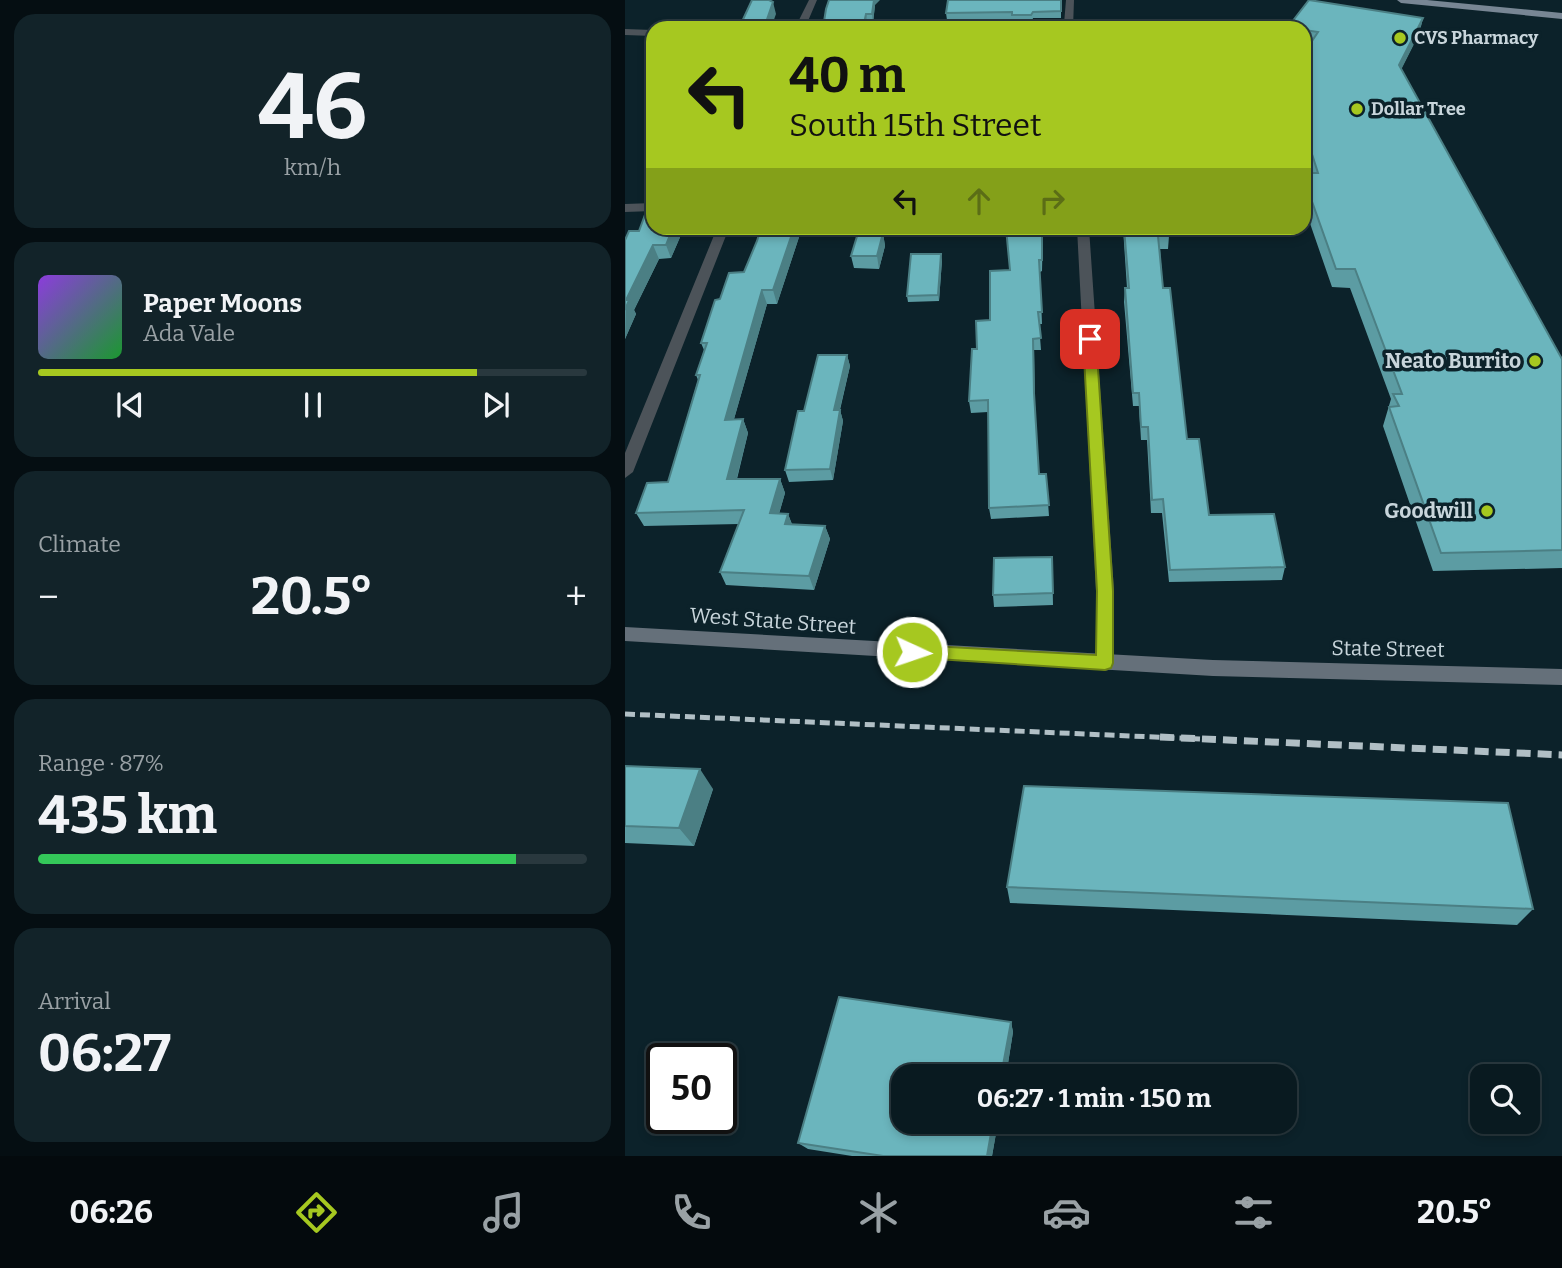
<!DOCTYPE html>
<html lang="en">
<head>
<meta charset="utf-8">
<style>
  :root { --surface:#091a20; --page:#122329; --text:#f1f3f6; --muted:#99a1a5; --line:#29383e; --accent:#a6c820 }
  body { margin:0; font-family:Bitter,serif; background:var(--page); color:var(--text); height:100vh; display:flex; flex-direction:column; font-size:26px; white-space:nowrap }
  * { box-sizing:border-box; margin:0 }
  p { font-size:23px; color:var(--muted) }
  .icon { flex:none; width:38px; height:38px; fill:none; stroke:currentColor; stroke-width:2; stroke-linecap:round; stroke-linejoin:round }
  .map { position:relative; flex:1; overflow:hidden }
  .sheet { display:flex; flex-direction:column; gap:14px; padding:14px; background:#050e12; width:625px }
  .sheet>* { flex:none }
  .top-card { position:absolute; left:21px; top:21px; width:665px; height:214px; border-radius:21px; box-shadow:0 4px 10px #0003,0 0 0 2px var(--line); background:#a6c820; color:#111; overflow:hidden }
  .tools { position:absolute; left:845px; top:1064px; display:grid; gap:14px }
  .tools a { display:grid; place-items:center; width:70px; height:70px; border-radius:14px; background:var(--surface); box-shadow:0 4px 10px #0003,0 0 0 2px var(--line); font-size:35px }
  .speed { position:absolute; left:21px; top:1043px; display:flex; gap:14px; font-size:35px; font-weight:700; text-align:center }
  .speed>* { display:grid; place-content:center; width:91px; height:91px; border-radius:50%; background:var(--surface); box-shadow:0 4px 10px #0003,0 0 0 2px var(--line); line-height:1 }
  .speed .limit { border:4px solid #111; border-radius:10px; background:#fff; color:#111 }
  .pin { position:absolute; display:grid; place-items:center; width:60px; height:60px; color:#fff; margin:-30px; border-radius:14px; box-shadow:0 4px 10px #0006 }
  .me { position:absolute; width:77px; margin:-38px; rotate:93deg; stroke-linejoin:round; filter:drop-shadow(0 0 5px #0008) }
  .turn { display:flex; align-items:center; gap:24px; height:147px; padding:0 28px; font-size:32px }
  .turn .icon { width:91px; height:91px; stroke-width:2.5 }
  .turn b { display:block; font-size:49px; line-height:60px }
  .lanes { display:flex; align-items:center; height:66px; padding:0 28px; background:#0003; justify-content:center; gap:35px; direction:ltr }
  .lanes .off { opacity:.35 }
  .big { font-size:52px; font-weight:700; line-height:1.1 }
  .sheet .card { flex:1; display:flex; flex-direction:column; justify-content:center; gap:10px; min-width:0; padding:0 24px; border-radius:21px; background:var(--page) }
  .sheet .dial { align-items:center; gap:0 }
  .dial b { font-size:91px; line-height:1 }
  .song { display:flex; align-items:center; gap:21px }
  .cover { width:84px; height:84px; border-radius:10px; background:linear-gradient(135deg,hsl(270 70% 55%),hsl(130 70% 35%)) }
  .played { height:7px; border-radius:4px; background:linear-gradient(90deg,var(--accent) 80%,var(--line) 80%) }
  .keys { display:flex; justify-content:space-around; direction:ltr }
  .heat { display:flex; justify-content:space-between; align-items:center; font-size:38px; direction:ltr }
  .charge { height:10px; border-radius:5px; background:linear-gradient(90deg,#34c759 87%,var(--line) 0) }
  .trip { position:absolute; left:266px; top:1064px; width:406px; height:70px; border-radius:21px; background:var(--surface); box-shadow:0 4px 10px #0003,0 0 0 2px var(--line); font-weight:700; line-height:70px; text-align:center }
  .dock { display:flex; height:112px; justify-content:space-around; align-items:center; background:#040a0d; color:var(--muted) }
  .dock .icon { width:49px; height:49px }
  .dock .selected { color:var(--accent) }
  .dock b { font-size:32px; color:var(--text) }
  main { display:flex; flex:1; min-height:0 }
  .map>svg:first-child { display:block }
</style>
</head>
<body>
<main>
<section class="sheet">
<div class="card dial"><b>46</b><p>km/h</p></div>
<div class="card">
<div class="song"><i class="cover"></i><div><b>Paper Moons</b><p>Ada Vale</p></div></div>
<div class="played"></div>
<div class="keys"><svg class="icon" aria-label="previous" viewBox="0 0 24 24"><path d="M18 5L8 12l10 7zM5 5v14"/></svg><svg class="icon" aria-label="pause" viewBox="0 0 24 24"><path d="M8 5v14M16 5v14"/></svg><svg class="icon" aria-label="next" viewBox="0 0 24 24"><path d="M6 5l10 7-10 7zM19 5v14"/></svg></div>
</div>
<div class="card"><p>Climate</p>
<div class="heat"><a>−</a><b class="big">20.5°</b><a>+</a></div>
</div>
<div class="card"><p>Range · 87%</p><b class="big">435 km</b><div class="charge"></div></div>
<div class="card"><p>Arrival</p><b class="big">06:27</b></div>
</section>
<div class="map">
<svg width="938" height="1156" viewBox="0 0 938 1156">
  <rect width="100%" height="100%" fill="#0c222a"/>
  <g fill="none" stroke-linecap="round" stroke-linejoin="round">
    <!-- minor -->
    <path fill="#4c5359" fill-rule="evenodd" d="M184 0H192L180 28H170Z
      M441 0H449L448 28H374L379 25 439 24Z
      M0 29 28 30V36L0 35Z
      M28 203V211L0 212V204Z
      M92 228H104L8 472 0 478V453Z
      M452 228H464L489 591V663L487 669 480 671 473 669 471 663V591Z"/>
    <!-- secondary -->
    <path fill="#65707a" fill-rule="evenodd" d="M0 627 588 660 938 669V685L588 676 0 641Z"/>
    <!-- primary -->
    <path fill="#788694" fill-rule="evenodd" d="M772 0H802L938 13V19L776 3Z"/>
    <!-- rail-far1 -->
    <path stroke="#b1bfc5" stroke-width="5" stroke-dasharray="10 5" stroke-linecap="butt" d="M0 714 575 739"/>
    <!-- rail -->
    <path stroke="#b1bfc5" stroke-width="7" stroke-dasharray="14 7" stroke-linecap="butt" d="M535 737 938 755"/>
  </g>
  <!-- wall -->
  <path fill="#5c9ca3" d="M436 0V18H408L407 22H387V19L322 20 321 13Z
    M250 5 248 23 198 28Z
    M798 18 794 34 776 69 937 359V568L808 571 758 426 766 399 725 288 707 287 679 206V173H684L679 156V53L683 47 679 46V28L663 27Z
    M28 167V189L23 177Z
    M28 228H59L46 258 34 259 9 310 11 314 0 339V240L14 231Z
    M136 228H177L152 304H142L109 419H118L123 433 112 479H155L160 493 154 514H163L167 524 200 526 205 539 189 590 101 585 95 572 114 524 19 526 11 513 43 482 73 380 71 375 79 350 76 343 95 299 119 272 132 241Z
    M418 228 417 271 415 272 417 324H414L416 350H409L410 405 414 474H421L424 516 366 519 364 508 363 412 346 413 344 401 352 349 385 270Z
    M498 228H542L544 236 543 249H535L538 288 562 439 584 515 660 567 657 580 544 582 537 513H526L522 440H516L514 406H508L499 302 500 288H502Z
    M258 233 260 246 254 269 229 268 226 256Z
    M317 260 314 301 283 302 282 296Z
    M222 355 225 366 215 410 218 421 208 480 164 482 160 470 179 411Z
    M427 557 428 605 369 607 368 595Z
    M0 766 88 789 69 846 0 843Z
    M382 887 908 909 892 925 385 903Z
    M214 997 386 1022 388 1032 381 1076H278V1122H373L367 1156H227L183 1149 173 1143Z"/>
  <!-- shaded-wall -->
  <path fill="#4b7f84" d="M249 0H255L250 5 248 23 247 14Z
    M148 2 151 14 146 28H139Z
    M241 14 242 23V28H238Z
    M798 18 794 34 770 82 774 65Z
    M48 228H59L46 258 41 245Z
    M169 228H177L152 304 148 290Z
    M258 233 260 246 254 269 252 256Z
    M28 245 34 259 9 310 11 314 0 339 1 300Z
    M316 254 317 260 314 301 313 295Z
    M137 290 142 304 105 433 100 420Z
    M222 355 225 366 212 421 209 410Z
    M215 410 218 421 208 480 205 469Z
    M118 419 123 433 108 493 102 479Z
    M155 479 160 493 150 527 145 513Z
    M163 514 168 528 160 524Z
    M200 526 205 539 189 590 184 576Z
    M75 769 88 789 69 846 54 828Z
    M386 1022 388 1032 381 1076H376Z
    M368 1122H373L367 1156H362Z"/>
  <!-- building -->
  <path fill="#6bb5bd" stroke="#4b7f84" stroke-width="2" d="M127 0H144L148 2 139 28H114Z
    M204 0H249L247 14H241L238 28H198L201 9Z
    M323 0H436V11L408 12 406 15H387V12L321 13Z
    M684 0 798 18 774 65 937 359V550L816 553 764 407 774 406 768 394H777L730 269H711L679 179V173H693L679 129 683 128 679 120V53L693 32 679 30V28L663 27Z
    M387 22H403L400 28H387Z
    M28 167V177H23Z
    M28 193V228H48L41 245H28L1 300H4L0 310V240L4 231H14Z
    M136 228H169L148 290H137L100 420 118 419 102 479H155L145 513 163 514 160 524 200 526 184 576 95 572 119 510 11 513 22 483 43 482 75 375H71L82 343H76L90 300 95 299 104 273 119 272 132 241Z
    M381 228H417V260H414L417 312H413L416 338 408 339 409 393 414 474H421L424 505 364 508 363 400 344 401 347 349H352L351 321 365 320V271L385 270Z
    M499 228H542L544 236H533L538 288H545L562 439H574L584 515 649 514 660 567 545 570 538 499 527 500 523 427H516L514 393H508L500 288H504Z
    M233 233H258L252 256H226Z
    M286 254H316L313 295 282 296Z
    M193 355H222L209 410H215L205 469 160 470 173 411H179Z
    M427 557 428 593 368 595 369 558Z
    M0 766 75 769 54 828 0 826Z
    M399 786 883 803 908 909 382 887Z
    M214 997 386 1022 376 1076H278V1122H368L362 1156H258L173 1143Z"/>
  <!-- route -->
  <path fill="#a6c820" stroke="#6c8215" stroke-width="2" d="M465 335 471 339 488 591V663L486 668 480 670 281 657 278 652 281 647 287 645 471 655 472 591 458 339Z"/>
  <!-- markers -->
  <g fill="#a6c820" stroke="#0c222a" stroke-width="2.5">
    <circle cx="775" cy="38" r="7"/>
    <circle cx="732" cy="109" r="7"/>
    <circle cx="910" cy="361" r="7"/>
    <circle cx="862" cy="511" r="7"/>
  </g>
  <g text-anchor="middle" stroke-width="7" stroke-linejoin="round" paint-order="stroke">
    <!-- far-poi labels -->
    <g font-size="18" font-weight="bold" fill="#c8d5db" stroke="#0c222a" text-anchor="start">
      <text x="789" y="44">CVS Pharmacy</text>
      <text x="746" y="115">Dollar Tree</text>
    </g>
    <!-- poi labels -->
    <g font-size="21" font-weight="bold" fill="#c8d5db" stroke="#0c222a" text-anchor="end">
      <text x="896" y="368">Neato Burrito</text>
      <text x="848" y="518">Goodwill</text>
    </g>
    <!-- street labels -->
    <g font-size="21" fill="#c8d5db" stroke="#0c222a">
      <text transform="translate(148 621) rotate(4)" y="7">West State Street</text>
      <text transform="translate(763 649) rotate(1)" y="7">State Street</text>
    </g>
  </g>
</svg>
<div class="tools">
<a><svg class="icon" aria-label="search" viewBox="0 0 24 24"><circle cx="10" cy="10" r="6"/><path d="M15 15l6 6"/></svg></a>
</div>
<div class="speed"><div class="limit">50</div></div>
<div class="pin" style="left:465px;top:339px;background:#d93025"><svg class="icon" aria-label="arrive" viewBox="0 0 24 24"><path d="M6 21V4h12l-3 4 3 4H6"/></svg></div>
<svg class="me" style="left:287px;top:652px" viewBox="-20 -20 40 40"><circle r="17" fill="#a6c820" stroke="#fff" stroke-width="3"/><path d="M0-11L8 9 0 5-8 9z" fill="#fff"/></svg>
<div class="trip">06:27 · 1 min · 150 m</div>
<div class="top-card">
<div class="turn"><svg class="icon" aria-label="left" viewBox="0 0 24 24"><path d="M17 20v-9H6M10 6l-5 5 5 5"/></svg><div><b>40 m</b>South 15th Street</div></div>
<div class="lanes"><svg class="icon" aria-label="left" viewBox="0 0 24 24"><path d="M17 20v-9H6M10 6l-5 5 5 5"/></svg><svg class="icon off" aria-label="ahead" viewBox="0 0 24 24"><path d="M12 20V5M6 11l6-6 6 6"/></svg><svg class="icon off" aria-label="right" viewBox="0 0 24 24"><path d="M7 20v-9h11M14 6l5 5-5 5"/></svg></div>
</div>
</div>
</main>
<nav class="dock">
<b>06:26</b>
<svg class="icon selected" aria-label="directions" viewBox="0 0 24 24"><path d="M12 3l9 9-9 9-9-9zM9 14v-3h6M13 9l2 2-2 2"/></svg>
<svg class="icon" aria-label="music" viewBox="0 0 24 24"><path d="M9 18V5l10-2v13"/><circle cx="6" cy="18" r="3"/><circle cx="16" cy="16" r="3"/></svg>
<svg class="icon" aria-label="phone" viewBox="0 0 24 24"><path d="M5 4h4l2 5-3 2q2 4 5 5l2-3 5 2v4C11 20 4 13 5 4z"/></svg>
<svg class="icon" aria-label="climate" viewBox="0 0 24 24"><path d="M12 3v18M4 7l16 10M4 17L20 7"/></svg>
<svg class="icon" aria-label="car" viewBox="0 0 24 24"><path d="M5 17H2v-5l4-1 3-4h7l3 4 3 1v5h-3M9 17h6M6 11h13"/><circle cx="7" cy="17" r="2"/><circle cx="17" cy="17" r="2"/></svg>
<svg class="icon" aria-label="filters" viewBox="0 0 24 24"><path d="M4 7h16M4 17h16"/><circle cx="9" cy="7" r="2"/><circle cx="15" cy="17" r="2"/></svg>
<b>20.5°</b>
</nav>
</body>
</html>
